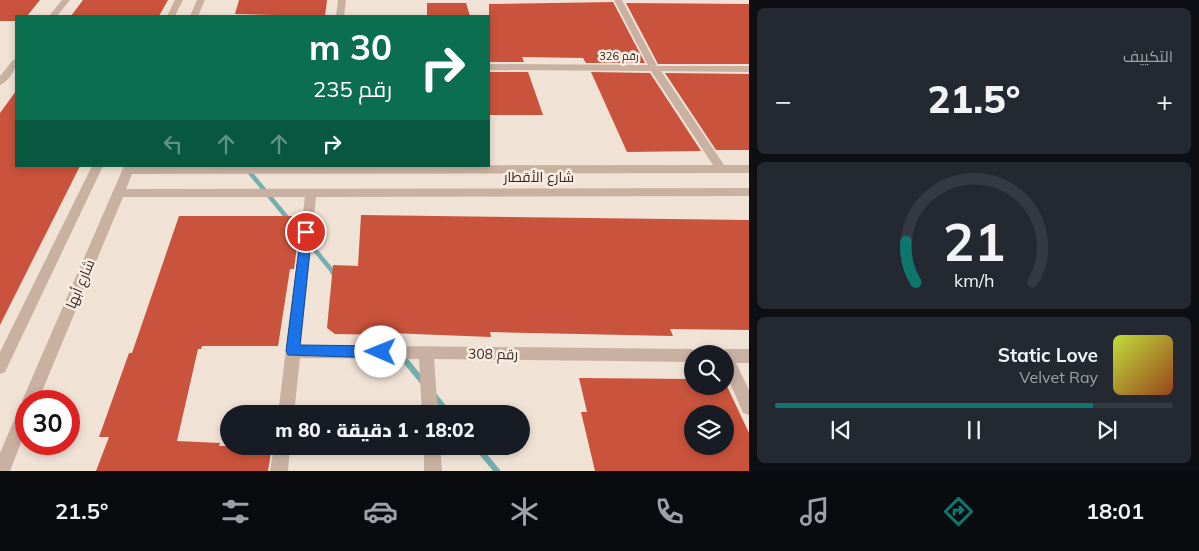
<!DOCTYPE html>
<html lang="ar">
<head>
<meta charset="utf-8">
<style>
  :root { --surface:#171b24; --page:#242831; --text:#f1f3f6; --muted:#9ea1a6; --line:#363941; --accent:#0f766e }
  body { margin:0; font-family:Mulish,Cairo,sans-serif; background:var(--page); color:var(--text); direction:rtl; height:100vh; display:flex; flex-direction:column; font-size:19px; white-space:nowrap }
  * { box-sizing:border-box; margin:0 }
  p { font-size:16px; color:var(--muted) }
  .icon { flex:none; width:28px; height:28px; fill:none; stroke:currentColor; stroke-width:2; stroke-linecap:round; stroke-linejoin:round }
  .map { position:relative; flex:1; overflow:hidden; direction:ltr }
  .drawer { display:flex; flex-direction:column; gap:8px; padding:8px; background:#0d0f14; width:450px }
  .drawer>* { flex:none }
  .top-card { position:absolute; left:15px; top:15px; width:475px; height:152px; border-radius:0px; box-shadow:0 2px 8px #0003; direction:rtl; background:#0b6e4f; color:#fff; overflow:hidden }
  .tools { position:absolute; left:684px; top:345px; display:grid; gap:10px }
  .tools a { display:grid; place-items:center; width:50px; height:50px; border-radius:50%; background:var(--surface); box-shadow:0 2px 8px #0003; font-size:25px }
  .speed { position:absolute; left:15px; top:390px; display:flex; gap:10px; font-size:25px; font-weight:700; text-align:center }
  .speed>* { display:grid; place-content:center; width:65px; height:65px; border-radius:50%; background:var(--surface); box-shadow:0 2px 8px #0003; line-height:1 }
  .speed .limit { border:8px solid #d22; background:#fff; color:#111 }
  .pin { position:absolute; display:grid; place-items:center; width:42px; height:42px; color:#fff; margin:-21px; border:2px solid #fff; border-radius:50%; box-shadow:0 1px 5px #0007 }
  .me { position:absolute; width:55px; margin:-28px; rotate:271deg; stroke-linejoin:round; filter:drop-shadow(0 0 4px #0008) }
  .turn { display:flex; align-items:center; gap:18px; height:105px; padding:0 15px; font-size:22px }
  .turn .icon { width:65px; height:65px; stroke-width:2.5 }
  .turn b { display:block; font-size:35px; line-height:42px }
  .lanes { display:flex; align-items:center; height:48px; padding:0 15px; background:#0003; justify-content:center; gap:25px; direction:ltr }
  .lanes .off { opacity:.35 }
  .big { font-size:38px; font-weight:800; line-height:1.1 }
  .drawer .card { flex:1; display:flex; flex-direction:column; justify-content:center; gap:8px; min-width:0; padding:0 18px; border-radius:8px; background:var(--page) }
  .drawer .dial { align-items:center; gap:0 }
  .dial svg { height:130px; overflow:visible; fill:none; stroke:var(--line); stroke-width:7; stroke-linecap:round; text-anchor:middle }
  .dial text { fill:var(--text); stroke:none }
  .song { display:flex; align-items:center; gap:15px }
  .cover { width:60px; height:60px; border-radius:8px; background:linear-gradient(135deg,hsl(70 70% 55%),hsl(20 70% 35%)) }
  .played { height:5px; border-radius:2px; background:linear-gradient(90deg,var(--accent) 80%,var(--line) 80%) }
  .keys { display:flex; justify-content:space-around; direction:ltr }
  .heat { display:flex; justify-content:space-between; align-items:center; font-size:28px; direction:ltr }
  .trip { position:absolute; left:220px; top:405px; width:310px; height:50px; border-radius:25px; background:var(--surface); box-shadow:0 2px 8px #0003; font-weight:800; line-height:50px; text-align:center; direction:rtl }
  .tab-bar { display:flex; height:80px; justify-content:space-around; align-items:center; background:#090b0e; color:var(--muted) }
  .tab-bar .icon { width:35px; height:35px }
  .tab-bar .active { color:var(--accent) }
  .tab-bar b { font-size:22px; color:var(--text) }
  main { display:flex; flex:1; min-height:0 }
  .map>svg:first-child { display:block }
</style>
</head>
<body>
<main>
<section class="drawer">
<div class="card"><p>التكييف</p>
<div class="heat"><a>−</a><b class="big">21.5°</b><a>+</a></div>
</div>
<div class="card dial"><svg viewBox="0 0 100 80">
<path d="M14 69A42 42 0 1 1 86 69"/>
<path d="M14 69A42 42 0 0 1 8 44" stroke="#0f766e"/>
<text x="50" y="56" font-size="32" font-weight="700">21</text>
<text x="50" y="72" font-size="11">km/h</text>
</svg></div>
<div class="card">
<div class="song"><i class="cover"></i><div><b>Static Love</b><p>Velvet Ray</p></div></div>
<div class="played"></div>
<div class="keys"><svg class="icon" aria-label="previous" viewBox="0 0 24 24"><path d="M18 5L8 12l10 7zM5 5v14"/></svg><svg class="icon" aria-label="pause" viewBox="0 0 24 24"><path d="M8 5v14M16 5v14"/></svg><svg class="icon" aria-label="next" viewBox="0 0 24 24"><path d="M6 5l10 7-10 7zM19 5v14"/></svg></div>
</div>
</section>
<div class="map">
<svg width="749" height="471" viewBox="0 0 749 471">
  <rect width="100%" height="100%" fill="#f1e2d6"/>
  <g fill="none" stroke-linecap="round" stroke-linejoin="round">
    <!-- stream-far1 -->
    <path stroke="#74afad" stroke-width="4.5" d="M247 169 289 220
      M295 226 334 273"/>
    <!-- stream -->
    <path stroke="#74afad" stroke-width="6" d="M333 272 336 276
      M381 331 423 382
      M433 394 449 414
      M476 446 497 471"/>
  </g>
  <!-- building -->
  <path fill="#c9533c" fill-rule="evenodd" d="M0 0H40L27 16H16V21H0Z
    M83 0H168L159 16H71Z
    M239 0H327L325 16 235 14Z
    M613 2 645 63H586L583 58 522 57 524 62H489V4Z
    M427 3H466L470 16H427Z
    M626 3 749 4V64H658Z
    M489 72H528L543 115H489Z
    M591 72 650 73 701 151 627 152Z
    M665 73 749 74V150H716Z
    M16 91V166H80L0 325V113Z
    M361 215 749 220V330L670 329 673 336 490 332 491 337 389 333V335L335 334 327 328 333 265 358 266Z
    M179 216H301L294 269H290L278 346H202L201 349H198L177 441 220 443 219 446H272L268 471H96L109 437H99L129 353H132Z
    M579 378 692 379V386H725V382L749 433V471H595L581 412H587ZM692 414H725V446H692Z"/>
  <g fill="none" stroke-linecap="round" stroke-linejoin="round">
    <!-- minor -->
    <path fill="#c9b1a2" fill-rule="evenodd" d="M62 0H70L57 16H49Z
      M175 0H183L175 16H167Z
      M197 0H205L198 16H190Z
      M338 0H346L344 16H336Z
      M614 0H622L657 66H749V72L661 71 724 165H749V173L132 174 126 189 749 188V196L316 197 301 345 692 349 698 354H692V362L434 359 438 414H422L419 359 300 358 294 414H278L305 197H123L38 401H26V430L10 471H0V453L20 406 24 404 22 401 124 166 713 165 651 71 489 70V64L648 65Z
      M16 59C17 69 9 81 0 85V76L13 60Z
      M92 166H103L5 372 0 374V352Z
      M725 349H749V363H736L749 390V415L743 413 725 371V354H719Z
      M274 446H290L288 471H270Z
      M424 446H440L442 471H424Z"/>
  </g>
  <!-- route -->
  <path fill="#1a73e8" stroke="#114b97" d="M306 228 312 232 300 345 381 346 386 348 388 352 386 357 381 358 288 355 286 351 301 232Z"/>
  <g text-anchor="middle" stroke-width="5" stroke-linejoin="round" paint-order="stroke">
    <!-- far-street labels -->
    <g font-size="11" fill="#332825" stroke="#f9ede2">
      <text x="619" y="60">رقم 326</text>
    </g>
    <!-- street labels -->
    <g font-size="14" fill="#332825" stroke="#f9ede2">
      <text x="539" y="182">شارع الأقطار</text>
      <text transform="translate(80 284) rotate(-67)" y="5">شارع أبها</text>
      <text transform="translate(493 354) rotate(1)" y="5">رقم 308</text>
    </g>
  </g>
</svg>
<div class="tools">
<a><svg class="icon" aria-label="search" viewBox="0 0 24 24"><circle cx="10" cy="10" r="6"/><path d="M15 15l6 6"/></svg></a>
<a><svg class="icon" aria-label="layers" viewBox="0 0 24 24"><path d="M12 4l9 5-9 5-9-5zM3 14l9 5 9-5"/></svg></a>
</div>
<div class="speed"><div class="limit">30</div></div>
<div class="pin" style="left:306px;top:232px;background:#d93025"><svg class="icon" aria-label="arrive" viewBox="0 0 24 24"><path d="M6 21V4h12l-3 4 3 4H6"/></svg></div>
<svg class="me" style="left:381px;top:352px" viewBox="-20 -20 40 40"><circle r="19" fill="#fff"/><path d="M0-13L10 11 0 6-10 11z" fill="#1a73e8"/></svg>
<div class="trip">18:02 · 1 دقيقة · 80 m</div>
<div class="top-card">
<div class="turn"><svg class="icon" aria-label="right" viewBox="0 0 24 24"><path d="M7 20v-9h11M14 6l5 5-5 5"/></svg><div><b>30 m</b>رقم 235</div></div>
<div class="lanes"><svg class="icon off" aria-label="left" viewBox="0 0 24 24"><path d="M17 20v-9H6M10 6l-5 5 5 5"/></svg><svg class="icon off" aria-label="ahead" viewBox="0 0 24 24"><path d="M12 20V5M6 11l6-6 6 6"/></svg><svg class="icon off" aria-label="ahead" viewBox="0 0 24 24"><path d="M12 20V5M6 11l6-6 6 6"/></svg><svg class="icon" aria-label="right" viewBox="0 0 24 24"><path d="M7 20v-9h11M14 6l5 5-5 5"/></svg></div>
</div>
</div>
</main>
<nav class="tab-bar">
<b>18:01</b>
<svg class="icon active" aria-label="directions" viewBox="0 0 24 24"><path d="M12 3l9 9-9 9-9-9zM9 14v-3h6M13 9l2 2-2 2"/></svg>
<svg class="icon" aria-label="music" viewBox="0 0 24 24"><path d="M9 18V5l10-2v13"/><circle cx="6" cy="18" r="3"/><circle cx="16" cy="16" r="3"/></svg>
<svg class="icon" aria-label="phone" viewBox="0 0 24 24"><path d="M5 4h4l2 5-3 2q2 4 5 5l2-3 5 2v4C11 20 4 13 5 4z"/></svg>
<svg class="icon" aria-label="climate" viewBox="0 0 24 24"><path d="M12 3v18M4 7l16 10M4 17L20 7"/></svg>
<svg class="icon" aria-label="car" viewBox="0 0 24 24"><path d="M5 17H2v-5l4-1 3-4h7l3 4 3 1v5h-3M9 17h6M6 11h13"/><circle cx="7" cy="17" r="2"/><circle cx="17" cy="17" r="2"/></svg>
<svg class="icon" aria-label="filters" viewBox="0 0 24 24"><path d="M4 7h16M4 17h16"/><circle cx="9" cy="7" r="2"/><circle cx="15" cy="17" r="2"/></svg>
<b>21.5°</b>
</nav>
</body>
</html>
